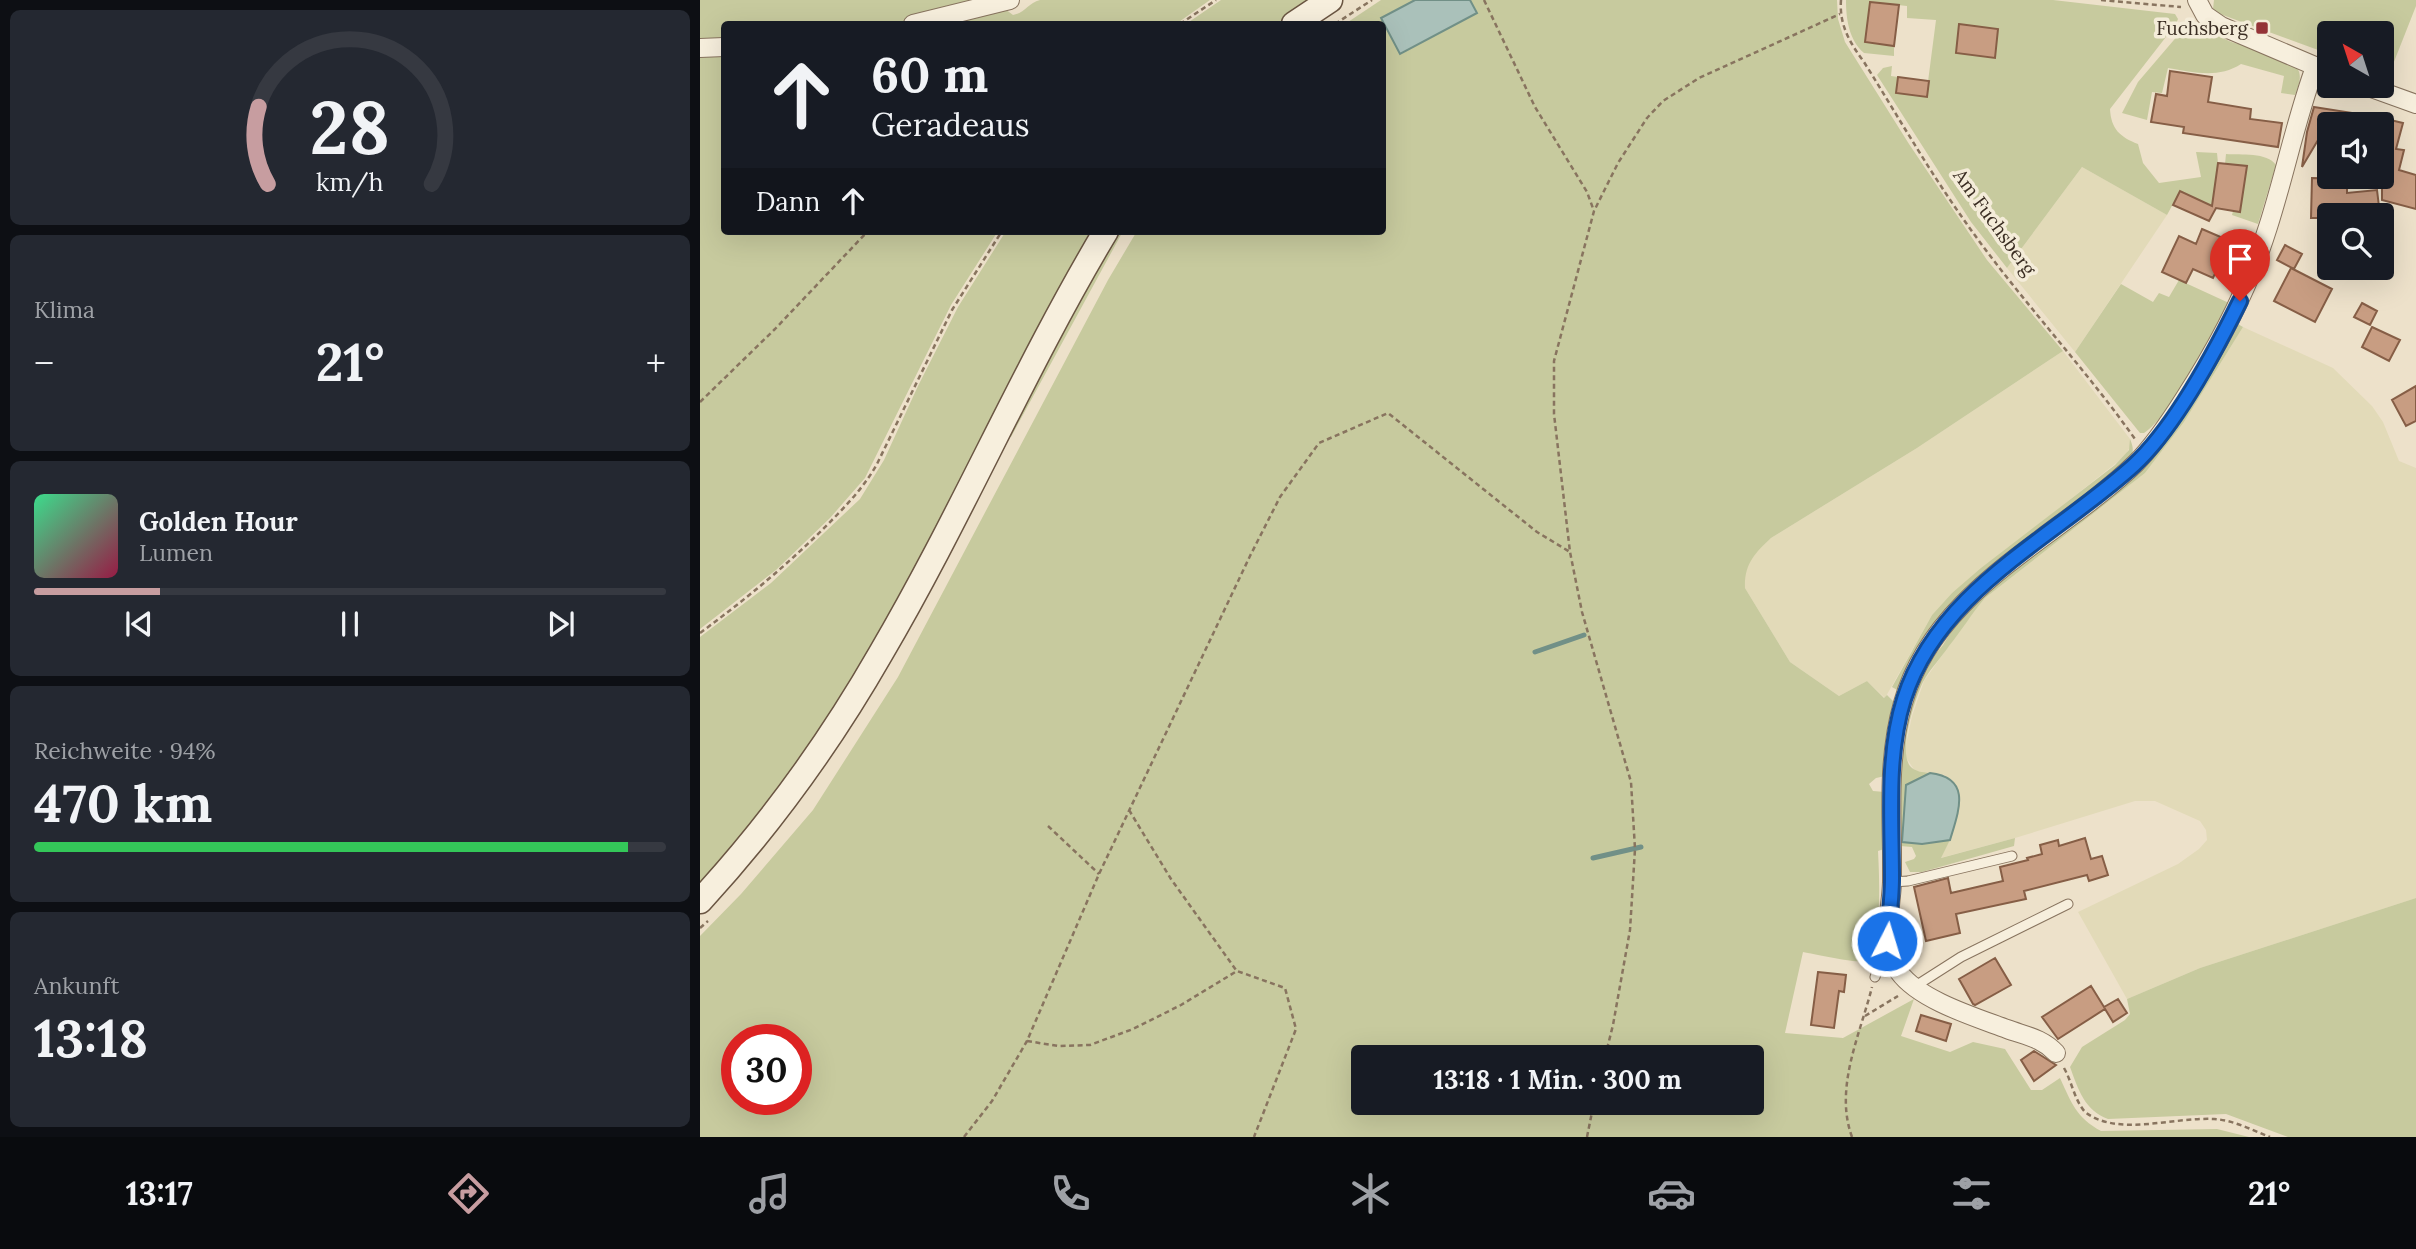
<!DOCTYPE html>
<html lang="de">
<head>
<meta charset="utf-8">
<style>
  :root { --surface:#171b24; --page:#242831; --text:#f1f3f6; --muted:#9ea1a6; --line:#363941; --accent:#c79da0 }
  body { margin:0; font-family:Lora,serif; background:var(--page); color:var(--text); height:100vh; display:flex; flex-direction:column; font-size:26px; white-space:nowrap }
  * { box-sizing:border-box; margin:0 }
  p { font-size:23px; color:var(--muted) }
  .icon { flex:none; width:38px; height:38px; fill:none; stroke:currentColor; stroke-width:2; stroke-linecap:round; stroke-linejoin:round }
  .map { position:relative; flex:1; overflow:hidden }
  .details { display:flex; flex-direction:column; gap:10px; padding:10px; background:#0d0f14; width:700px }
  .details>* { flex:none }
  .guide { position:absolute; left:21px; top:21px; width:665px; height:214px; border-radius:7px; box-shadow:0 7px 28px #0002; background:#171b24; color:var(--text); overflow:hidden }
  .needle { width:46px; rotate:321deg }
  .buttons { position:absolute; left:1617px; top:21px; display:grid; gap:14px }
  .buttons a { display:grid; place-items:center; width:77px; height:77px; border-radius:7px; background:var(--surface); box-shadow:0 7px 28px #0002; font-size:35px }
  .speed { position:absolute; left:21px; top:1024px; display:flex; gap:14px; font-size:35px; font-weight:700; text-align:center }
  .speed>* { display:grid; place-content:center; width:91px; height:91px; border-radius:50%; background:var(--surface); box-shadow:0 7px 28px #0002; line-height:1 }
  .speed .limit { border:10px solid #d22; background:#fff; color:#111 }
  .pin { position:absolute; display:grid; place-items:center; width:60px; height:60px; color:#fff; margin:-72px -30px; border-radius:50% 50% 50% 0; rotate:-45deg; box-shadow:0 0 7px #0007 }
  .pin .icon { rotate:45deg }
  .me { position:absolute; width:77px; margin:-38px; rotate:5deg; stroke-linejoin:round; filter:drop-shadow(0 0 5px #0008) }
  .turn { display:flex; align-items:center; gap:24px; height:147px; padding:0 35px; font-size:32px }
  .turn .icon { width:91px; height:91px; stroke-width:2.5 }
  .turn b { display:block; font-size:49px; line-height:60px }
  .then { display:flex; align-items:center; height:66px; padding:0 35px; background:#0003; gap:14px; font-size:26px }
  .big { font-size:52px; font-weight:800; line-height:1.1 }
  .details .widget { flex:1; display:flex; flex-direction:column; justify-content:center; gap:10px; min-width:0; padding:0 24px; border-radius:10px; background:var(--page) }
  .details .dial { align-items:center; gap:0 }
  .dial svg { height:182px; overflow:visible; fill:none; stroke:var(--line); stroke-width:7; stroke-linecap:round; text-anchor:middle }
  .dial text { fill:var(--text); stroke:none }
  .song { display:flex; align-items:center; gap:21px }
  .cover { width:84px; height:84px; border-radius:10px; background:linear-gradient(135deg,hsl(150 70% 55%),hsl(340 70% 35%)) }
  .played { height:7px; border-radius:4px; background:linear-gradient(90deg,var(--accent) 20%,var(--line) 20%) }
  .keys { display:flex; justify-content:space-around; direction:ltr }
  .heat { display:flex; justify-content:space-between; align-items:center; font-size:38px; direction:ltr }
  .charge { height:10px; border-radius:5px; background:linear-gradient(90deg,#34c759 94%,var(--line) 0) }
  .trip { position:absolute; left:651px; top:1045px; width:413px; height:70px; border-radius:7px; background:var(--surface); box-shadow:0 7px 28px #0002; font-weight:800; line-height:70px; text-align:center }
  .menu { display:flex; height:112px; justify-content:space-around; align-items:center; background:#090b0e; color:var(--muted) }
  .menu .icon { width:49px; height:49px }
  .menu .on { color:var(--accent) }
  .menu b { font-size:32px; color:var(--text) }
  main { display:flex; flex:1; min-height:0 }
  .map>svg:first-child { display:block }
</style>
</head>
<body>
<main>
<section class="details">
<div class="widget dial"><svg viewBox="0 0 100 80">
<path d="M14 69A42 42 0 1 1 86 69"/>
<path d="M14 69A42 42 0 0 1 10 35" stroke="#c79da0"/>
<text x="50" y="56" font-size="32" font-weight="700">28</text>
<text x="50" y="72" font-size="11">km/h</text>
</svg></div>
<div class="widget"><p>Klima</p>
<div class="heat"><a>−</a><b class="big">21°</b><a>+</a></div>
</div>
<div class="widget">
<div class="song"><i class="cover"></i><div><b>Golden Hour</b><p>Lumen</p></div></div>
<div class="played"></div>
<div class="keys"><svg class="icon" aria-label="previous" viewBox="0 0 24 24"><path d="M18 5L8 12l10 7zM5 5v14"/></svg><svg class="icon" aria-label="pause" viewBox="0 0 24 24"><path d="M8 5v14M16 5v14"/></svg><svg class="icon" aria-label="next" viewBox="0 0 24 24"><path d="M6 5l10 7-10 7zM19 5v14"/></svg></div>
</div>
<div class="widget"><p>Reichweite · 94%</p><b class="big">470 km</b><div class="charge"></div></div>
<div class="widget"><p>Ankunft</p><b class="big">13:18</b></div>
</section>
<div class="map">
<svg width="1716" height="1137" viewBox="0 0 1716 1137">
  <rect width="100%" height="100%" fill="#ede1ca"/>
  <!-- farmland -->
  <path fill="#e2dab8" d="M1382 167 1467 215 1375 352 1307 268Z
    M1543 327 1633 368 1672 406 1683 422 1699 461 1716 468V898L1500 968 1427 999 1378 912 1478 864 1499 849 1507 840 1506 830 1500 821 1455 801H1435L1315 838 1240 858 1250 840 1245 775 1215 771 1205 756V749L1212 716 1224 681 1271 614 1285 598 1445 473 1484 422Z
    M1363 351 1430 439 1431 445 1425 456 1252 593 1232 615 1185 698 1167 681 1139 696 1090 662 1045 588 1044 576 1047 564 1055 552 1071 538 1217 448Z"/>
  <!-- green -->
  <path fill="#c7ca9e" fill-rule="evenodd" d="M0 0H309L305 9 313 15C325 13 328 3 340 0H510L476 24H24V231H298L251 305 165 478 130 518 76 570 0 629Z
    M521 0H610L576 24H486Z
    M681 0H715L682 18 777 13 770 0H1137L1138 19 1145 42 1209 144 1287 260 1363 351 1217 448 1071 538C1055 553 1044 564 1045 588L1090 662 1139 696 1167 681 1184 698 1187 695 1196 704 1185 776 1176 778 1169 784 1173 791 1185 792 1184 849 1178 851C1179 870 1184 955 1162 961 1153 963 1115 954 1103 952L1085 1033 1143 1038 1214 999 1201 1036 1250 1052 1273 1042 1305 1049 1331 1090H1342L1360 1078C1372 1104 1376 1117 1401 1131L1517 1129 1549 1137H0V936L41 894 113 810 198 677 408 280 437 231H682V24H645ZM37 1040H96V1099H37ZM663 1057H1052V1102H663Z
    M1146 0H1353L1475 14 1478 19 1476 24 1410 109C1411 129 1420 137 1438 144L1443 163 1459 183 1501 177 1496 152 1517 153 1518 163 1512 206 1480 191 1467 215 1382 167 1307 268 1271 222 1177 75 1183 68 1192 66 1191 76 1198 77 1196 93 1226 97 1236 20 1207 18V6L1170 2 1165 42 1194 46V56L1164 53C1149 40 1146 19 1146 0Z
    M1514 0H1716V6L1688 77 1682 74V33H1629V54L1520 14H1517L1513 9Z
    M1505 25C1513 31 1520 37 1529 41 1545 47 1587 55 1597 68 1603 76 1598 87 1595 95L1581 93 1584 76 1541 64C1518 79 1493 72 1468 68L1462 93 1452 92 1447 120 1422 113 1438 82 1485 27Z
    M1526 154C1541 155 1567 152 1576 165L1558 224 1532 215 1533 211 1540 212 1547 166 1525 164Z
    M306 231H394L173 649 94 770 0 888V637L71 583 160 499 184 460 218 386 258 307Z
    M418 231H423L311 437 309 436Z
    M1479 280 1529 303C1513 335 1472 415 1444 433H1440L1375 352 1421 284 1453 302 1459 293 1469 297Z
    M1536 323 1543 327 1484 422 1445 473 1285 598C1272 613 1262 630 1249 646 1241 658 1230 669 1223 682 1215 699 1198 750 1210 766 1215 772 1223 772 1230 773L1206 785 1222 844 1250 840 1241 858 1315 838 1314 846 1222 872H1210L1205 862 1214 859 1216 856 1212 847 1200 846 1196 797 1208 704 1228 663 1243 645 1265 609 1430 475 1435 476 1451 459Z
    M1430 439C1434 448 1434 454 1428 462L1264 591 1230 631 1199 691 1192 687 1232 615 1252 593 1281 568 1415 465 1429 450Z
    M1716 898V1137H1588L1526 1114 1408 1119C1385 1111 1378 1089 1370 1067L1382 1047 1425 1020 1430 1014 1427 999 1500 968Z"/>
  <!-- water -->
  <path fill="#aac1ba" stroke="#719087" stroke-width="2" d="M715 0H770L777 13 700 54 681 18Z
    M1230 773C1272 778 1259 810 1250 840L1222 844 1202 842 1206 785Z"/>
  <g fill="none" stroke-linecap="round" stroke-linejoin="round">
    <!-- stream -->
    <path stroke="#719087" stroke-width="5" d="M835 652 884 635
      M893 858 941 847"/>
  </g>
  <!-- building -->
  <path fill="#c89d82" stroke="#865e46" stroke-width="2" d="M1170 2 1199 5 1194 46 1165 42Z
    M1259 24 1298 29 1295 58 1256 53Z
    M1470 71 1512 77 1508 102 1551 109 1550 119 1582 123 1578 147 1483 133 1484 127 1451 122 1456 94 1467 96Z
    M1198 77 1229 81 1227 97 1196 93Z
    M1614 107 1678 117 1677 124H1629V141L1618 140 1602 167 1607 132Z
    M1682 118 1703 123 1696 149 1704 150 1699 170 1716 175V209L1682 200Z
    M1518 163 1547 166 1540 212 1516 208 1509 221 1473 205 1480 191 1512 206Z
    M1612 178 1647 179V193L1677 190 1680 215H1666V211L1625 209V218H1611Z
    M1502 229 1530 241 1513 278 1493 269 1486 283 1462 272 1479 236 1496 244Z
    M1585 245 1602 254 1594 269 1577 260Z
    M1591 268 1632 289 1615 322 1574 301Z
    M1662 303 1677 311 1670 325 1654 317Z
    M1672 327 1700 340 1689 361 1662 347Z
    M1716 386V421L1706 426 1692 400Z
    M1385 838 1391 859 1402 856 1408 875 1389 881 1387 875 1324 891 1326 899 1256 914 1260 933 1226 941 1214 887 1248 878 1251 893 1303 881 1300 867 1328 860 1327 858 1342 854 1340 845 1358 840 1359 846Z
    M1295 958 1311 985 1275 1005 1273 1004 1259 979Z
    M1118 972 1146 975 1144 992 1139 991 1134 1028 1111 1025Z
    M1391 986 1404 1007 1418 999 1427 1013 1413 1022 1405 1009 1358 1039 1342 1017Z
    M1221 1015 1251 1024 1246 1041 1216 1031Z
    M1334 1051 1356 1065 1334 1081 1321 1060Z"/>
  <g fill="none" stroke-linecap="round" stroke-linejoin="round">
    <defs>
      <path id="service" d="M1192 882 1208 881 1312 856
        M1175 977 1186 946
        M1214 987 1261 957 1368 904"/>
      <path id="minor" d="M1497 0 1505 15 1521 26 1629 72
        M213 24 310 0
        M0 48 24 47
        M1666 86 1716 104
        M1356 1053C1342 1038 1326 1036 1307 1029 1275 1017 1219 1000 1199 972 1180 945 1191 913 1192 882 1192 872 1192 861 1192 851 1191 802 1189 751 1203 703 1234 590 1357 539 1436 463 1454 445 1470 421 1484 399 1519 345 1549 288 1568 227 1585 174 1596 119 1615 67"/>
      <path id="secondary" d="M594 24 630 0
        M0 901C70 825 130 742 181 653 262 515 324 368 406 231"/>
    </defs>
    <!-- service casing -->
    <use href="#service" stroke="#88745f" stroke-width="11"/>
    <!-- minor casing -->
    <use href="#minor" stroke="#88745f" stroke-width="20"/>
    <!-- secondary casing -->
    <use href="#secondary" stroke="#6a5542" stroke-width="27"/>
    <!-- path -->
    <path stroke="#88745f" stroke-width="2.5" stroke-dasharray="5 3.5" stroke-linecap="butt" d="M784 0 835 107 887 192 894 211
      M1141 0C1139 25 1150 43 1164 62 1197 115 1228 169 1264 220 1317 296 1381 363 1435 439
      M1401 0 1481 7
      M480 24 516 0
      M635 24 672 0
      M0 402 75 329 168 231
      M0 633C42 602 80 571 117 535 139 513 162 491 177 464L252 310 302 231
      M429 810 471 879 536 970
      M348 826 399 874
      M0 928 8 921
      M1165 1016 1198 996
      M327 1041 358 1046 390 1045 433 1029 481 1005 537 971 585 988 596 1029 554 1137
      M905 1057 913 1025 930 930 935 849 931 782 882 612 870 552 854 414V361L894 211 918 163 947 118 963 101 999 78 1140 14
      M1364 1068C1372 1082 1374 1099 1385 1112 1417 1137 1472 1117 1514 1119 1533 1120 1552 1130 1570 1137
      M264 1137 292 1101 327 1041 399 874 550 556 580 497 619 443 688 413 837 532 870 552
      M887 1137 894 1102
      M1152 1137C1134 1088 1160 1035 1172 987"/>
    <!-- service -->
    <use href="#service" stroke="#f7efdd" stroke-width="9"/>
    <!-- minor -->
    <use href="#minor" stroke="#f7efdd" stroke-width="18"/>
    <!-- secondary -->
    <use href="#secondary" stroke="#f7efdd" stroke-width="24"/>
  </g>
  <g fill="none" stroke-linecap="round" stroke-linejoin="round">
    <defs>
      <path id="route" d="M1187 941C1189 920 1192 899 1192 878 1192 820 1186 756 1204 699 1239 589 1354 538 1434 465 1475 427 1515 352 1540 301"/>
    </defs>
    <!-- route casing -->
    <use href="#route" stroke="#114b97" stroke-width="18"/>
    <!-- route -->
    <use href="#route" stroke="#1a73e8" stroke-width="12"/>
  </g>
  <!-- markers -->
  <rect fill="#943337" stroke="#f4ecd9" stroke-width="2.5" x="1555" y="21" width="14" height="14" rx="3.5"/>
  <g text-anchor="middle" stroke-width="7" stroke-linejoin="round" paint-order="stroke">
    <!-- poi labels -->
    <g font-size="19" fill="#3a2d22" stroke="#f4ecd9" text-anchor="end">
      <text x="1548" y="35">Fuchsberg</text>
    </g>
    <!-- street labels -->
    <g font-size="19" fill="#3a2d22" stroke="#f4ecd9">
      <text transform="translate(1295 222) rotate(54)" y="7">Am Fuchsberg</text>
    </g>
  </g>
</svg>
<div class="buttons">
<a><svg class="needle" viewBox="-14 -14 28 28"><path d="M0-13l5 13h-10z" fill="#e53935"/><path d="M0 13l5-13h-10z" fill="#9ea1a6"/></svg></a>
<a><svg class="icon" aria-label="sound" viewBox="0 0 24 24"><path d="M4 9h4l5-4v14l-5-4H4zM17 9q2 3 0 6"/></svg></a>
<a><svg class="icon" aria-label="search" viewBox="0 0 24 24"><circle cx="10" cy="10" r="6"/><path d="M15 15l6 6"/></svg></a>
</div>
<div class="speed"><div class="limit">30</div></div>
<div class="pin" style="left:1540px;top:301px;background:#d93025"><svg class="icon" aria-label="arrive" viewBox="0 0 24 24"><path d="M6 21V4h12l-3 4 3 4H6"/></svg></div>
<svg class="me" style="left:1187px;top:941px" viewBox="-20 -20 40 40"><circle r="17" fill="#1a73e8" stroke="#fff" stroke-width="3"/><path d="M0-11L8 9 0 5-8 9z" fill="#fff"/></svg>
<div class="trip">13:18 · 1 Min. · 300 m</div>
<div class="guide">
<div class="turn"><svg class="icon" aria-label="ahead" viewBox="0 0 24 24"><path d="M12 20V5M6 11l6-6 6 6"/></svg><div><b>60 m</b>Geradeaus</div></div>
<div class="then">Dann<svg class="icon" aria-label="ahead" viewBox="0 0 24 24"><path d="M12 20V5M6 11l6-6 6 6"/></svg></div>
</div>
</div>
</main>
<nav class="menu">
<b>13:17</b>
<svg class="icon on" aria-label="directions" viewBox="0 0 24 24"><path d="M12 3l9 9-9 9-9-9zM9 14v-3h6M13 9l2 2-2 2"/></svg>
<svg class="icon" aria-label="music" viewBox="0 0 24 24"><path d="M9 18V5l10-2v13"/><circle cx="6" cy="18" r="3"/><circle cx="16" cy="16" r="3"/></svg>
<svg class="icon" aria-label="phone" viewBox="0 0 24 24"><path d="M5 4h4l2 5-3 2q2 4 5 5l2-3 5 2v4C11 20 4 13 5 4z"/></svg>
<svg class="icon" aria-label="climate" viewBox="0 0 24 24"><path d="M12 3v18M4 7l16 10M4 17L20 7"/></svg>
<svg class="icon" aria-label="car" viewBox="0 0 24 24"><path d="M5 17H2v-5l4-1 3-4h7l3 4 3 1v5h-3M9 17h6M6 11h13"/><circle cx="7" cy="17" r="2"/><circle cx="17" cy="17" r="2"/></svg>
<svg class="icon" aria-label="filters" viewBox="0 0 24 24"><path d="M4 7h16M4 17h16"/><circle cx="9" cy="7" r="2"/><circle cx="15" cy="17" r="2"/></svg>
<b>21°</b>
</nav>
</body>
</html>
